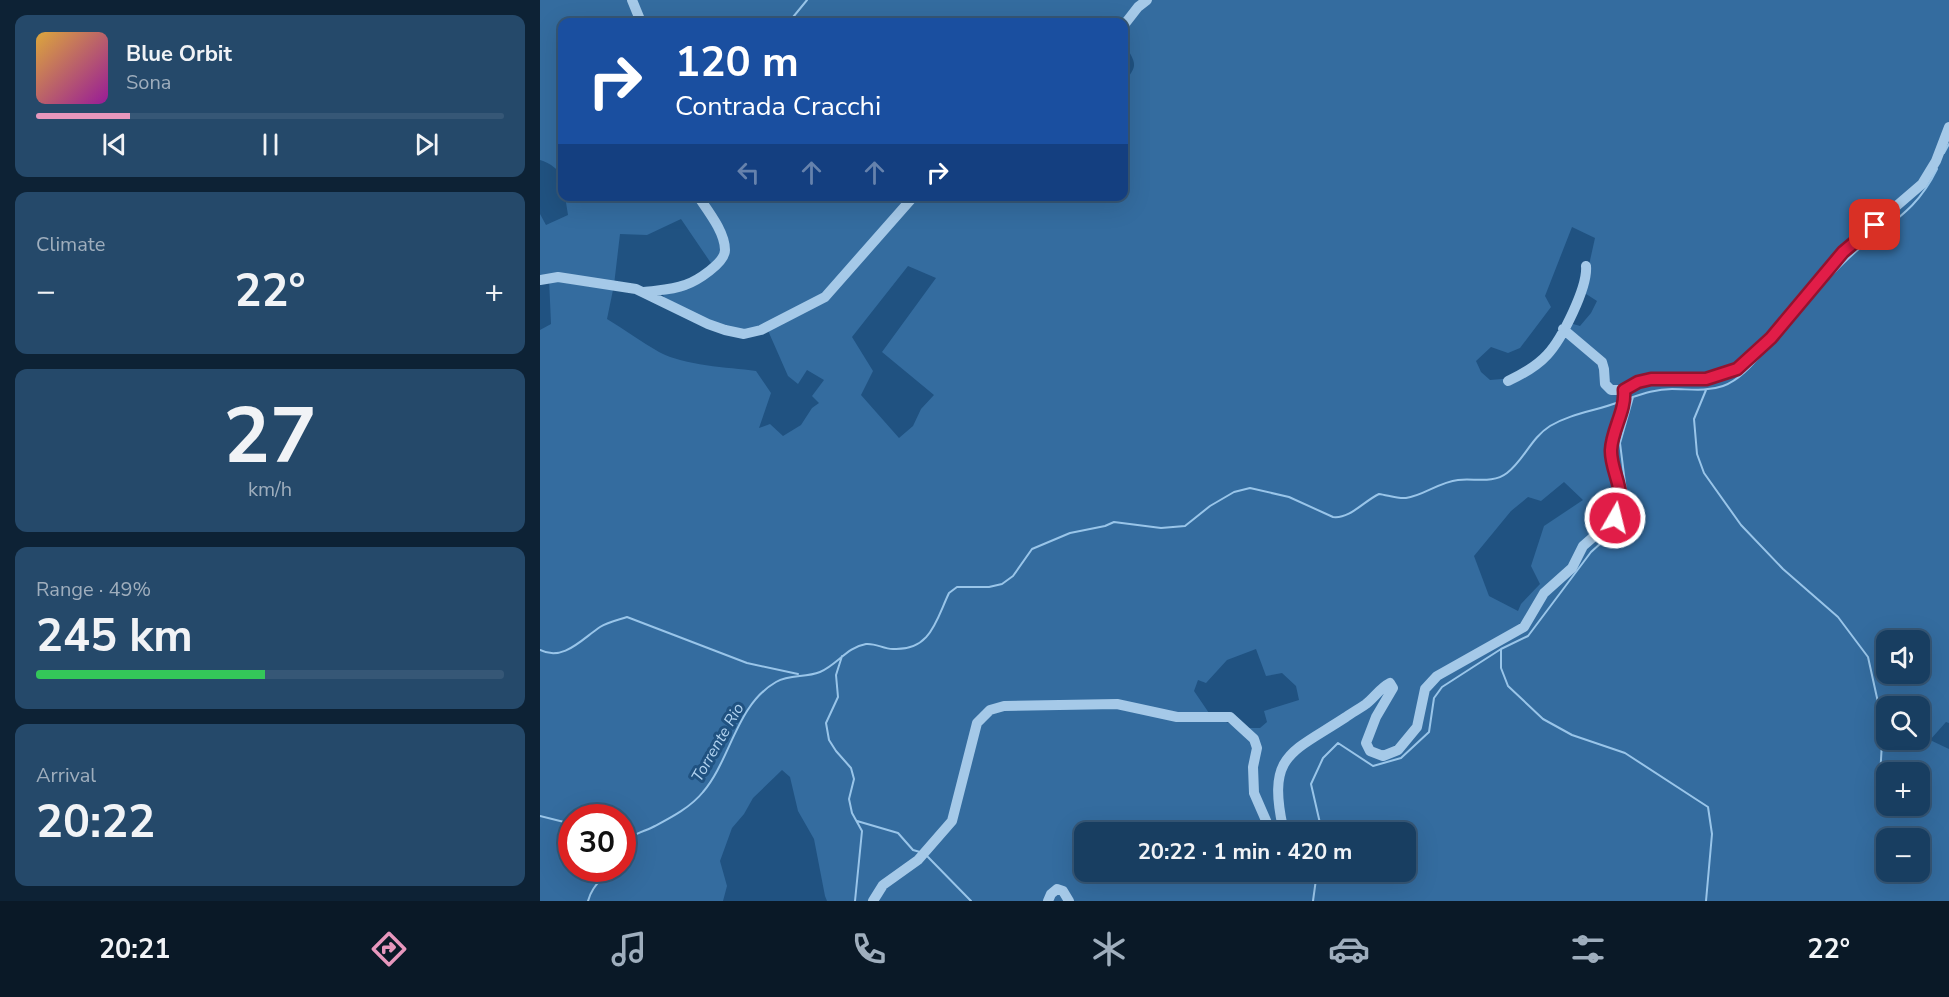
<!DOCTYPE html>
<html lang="en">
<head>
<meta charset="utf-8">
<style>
  :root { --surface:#183e61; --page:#25496a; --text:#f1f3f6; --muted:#9faebd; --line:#365776; --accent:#e797bd }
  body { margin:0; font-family:"Nunito Sans",sans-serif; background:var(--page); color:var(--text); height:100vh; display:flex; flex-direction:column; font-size:22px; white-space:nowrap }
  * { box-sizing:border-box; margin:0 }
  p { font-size:20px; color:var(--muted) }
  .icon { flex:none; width:33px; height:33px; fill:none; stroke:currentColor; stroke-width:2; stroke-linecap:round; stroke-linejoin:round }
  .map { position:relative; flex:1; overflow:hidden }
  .sheet { display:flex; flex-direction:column; gap:15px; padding:15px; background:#0d2235; width:540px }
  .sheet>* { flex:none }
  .top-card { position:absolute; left:18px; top:18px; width:570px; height:183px; border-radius:12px; box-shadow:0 6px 24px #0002,0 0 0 2px var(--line); background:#1a4fa0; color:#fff; overflow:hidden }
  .buttons { position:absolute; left:1336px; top:630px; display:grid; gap:12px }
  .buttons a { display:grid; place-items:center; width:54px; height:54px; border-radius:12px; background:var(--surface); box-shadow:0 6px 24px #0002,0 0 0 2px var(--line); font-size:30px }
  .speed { position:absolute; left:18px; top:804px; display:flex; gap:12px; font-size:30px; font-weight:700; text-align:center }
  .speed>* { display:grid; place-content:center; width:78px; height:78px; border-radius:50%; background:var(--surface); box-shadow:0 6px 24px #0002,0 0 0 2px var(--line); line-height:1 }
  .speed .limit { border:9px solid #d22; background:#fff; color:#111 }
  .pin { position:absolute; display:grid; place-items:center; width:51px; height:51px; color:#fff; margin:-26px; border-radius:12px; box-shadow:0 3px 9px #0006 }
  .me { position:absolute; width:66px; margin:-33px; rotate:8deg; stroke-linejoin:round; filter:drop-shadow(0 0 4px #0008) }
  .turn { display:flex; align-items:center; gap:21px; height:126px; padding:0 18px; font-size:27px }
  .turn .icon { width:78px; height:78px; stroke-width:2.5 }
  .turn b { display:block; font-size:42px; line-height:51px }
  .lanes { display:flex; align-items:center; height:57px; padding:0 18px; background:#0003; justify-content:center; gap:30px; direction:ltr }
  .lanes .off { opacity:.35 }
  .big { font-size:45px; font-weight:700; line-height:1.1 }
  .sheet .tile { flex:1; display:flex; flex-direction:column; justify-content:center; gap:9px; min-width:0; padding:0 21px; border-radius:12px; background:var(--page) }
  .sheet .dial { align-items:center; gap:0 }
  .dial b { font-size:78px; line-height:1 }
  .song { display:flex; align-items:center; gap:18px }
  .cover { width:72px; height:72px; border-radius:9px; background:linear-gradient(135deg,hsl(40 70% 55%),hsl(300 70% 35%)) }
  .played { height:6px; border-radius:3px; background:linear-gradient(90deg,var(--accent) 20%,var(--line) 20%) }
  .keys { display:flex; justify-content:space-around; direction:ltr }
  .heat { display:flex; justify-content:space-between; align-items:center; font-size:33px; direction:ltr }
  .charge { height:9px; border-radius:4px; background:linear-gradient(90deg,#34c759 49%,var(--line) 0) }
  .trip { position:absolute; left:534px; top:822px; width:342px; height:60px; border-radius:12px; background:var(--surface); box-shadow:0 6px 24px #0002,0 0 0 2px var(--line); font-weight:700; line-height:60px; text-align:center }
  .menu { display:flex; height:96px; justify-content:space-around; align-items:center; background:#0a1927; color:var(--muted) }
  .menu .icon { width:42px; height:42px }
  .menu .selected { color:var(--accent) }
  .menu b { font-size:27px; color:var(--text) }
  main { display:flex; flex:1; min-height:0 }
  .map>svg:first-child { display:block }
</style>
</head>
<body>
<main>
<section class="sheet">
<div class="tile">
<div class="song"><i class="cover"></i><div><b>Blue Orbit</b><p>Sona</p></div></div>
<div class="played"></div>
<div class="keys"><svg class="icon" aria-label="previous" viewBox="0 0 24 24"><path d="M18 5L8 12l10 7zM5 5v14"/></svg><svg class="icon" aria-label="pause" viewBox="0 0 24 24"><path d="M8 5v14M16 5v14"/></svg><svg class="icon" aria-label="next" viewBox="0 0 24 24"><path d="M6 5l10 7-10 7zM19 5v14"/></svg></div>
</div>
<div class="tile"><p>Climate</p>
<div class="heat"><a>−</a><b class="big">22°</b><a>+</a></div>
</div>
<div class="tile dial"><b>27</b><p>km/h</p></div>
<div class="tile"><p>Range · 49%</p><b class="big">245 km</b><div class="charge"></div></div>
<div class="tile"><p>Arrival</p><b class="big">20:22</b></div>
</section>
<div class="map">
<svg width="1409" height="901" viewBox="0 0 1409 901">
  <rect width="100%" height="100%" fill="#205281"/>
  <!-- green -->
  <path fill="#346c9f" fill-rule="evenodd" d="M0 0H1409V723L1406 722 1390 740 1409 749V901H287L285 896 274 839 258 811 250 777 242 770 213 798 204 814 192 828 180 861 187 886 183 901H0V330L11 324 9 278 0 281V214L6 225 28 215 25 196H584V82C601 63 593 62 585 43 582 37 584 29 584 22H22V180C21 170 10 163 0 160ZM141 219 175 269 122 292 126 303 191 332 226 326 248 376 258 384 267 370 284 380 272 396 279 403 272 408 261 425 243 436 230 424 219 428 231 393 216 371C187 367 145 366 119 352 101 342 84 329 67 319L74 285 80 234 107 235ZM1032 227 1055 238 1043 292 1057 301 1051 313 1040 326 1030 323 993 366 974 378 950 380 941 372 936 361 951 347 968 353 980 348 1011 307 1005 296ZM368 266 396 278 342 352 394 395 381 409 373 426 359 438 321 395 333 371 312 337ZM1024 482 1043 500 1004 526 991 566 1000 584 981 604 978 611 949 596 934 556 971 511 988 497 1001 501ZM1347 640H1380V674H1347ZM716 649 726 676 742 673 756 686 759 700 724 711 727 722 720 728H701L671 716 654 691 658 680 666 683 687 660ZM1347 706H1380V740H1347ZM1347 772H1380V806H1347ZM32 818H82V868H32ZM544 832H866V872H544ZM1347 838H1380V872H1347Z"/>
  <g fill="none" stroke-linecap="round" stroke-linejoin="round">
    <!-- stream -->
    <path stroke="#99c5e9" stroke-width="2" d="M249 22 267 0
      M1404 153 1409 144
      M1284 283C1297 270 1309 256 1324 245 1356 219 1378 208 1397 169
      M1166 390 1154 419 1157 454 1164 473 1201 525 1243 569 1298 617 1328 657 1343 725 1340 777
      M1087 399C1102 394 1116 389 1132 389 1149 389 1166 392 1183 386 1200 380 1213 364 1225 350
      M961 649V668L968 686 1003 719 1032 735 1085 753 1168 807 1172 834 1166 901
      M0 650C23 662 42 639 60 627 68 622 78 620 87 617L207 663 258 674
      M302 656 296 675 298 697 286 723 289 740 296 751 311 768 314 779 309 799 312 813 322 831 315 901
      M0 816 32 824
      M317 821 358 833 373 850 380 852
      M782 832 771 784 783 758 798 743 833 766 861 758 889 732 894 698 902 687 961 649 988 636 1051 552 1082 524 1088 507 1080 443 1093 397
      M82 834H92
      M82 848C90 833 102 833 115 826 132 817 151 807 163 792 191 759 196 705 236 682 250 674 265 678 280 672 297 665 307 647 326 644 336 643 343 649 353 649 391 651 396 620 409 593L417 587H449L462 584 473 576 492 549 530 533 565 526 574 522 621 528 645 526 670 506 694 492 710 488 749 497 793 517C810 519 824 501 839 494 847 495 858 499 866 498 883 496 899 482 918 480 934 478 953 484 967 473 984 460 991 438 1010 426 1032 413 1056 411 1079 402
      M387 856 431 901
      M48 901C52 886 61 881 70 868
      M773 901 777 872"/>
    <!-- minor -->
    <path stroke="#a5c9e8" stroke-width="10" d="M92 0 101 22
      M584 25 598 7 607 0
      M0 280 18 277 96 289 168 324 185 330 204 334 221 330 285 297 374 196
      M104 292C118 290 132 290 145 285 157 281 185 263 185 250 185 232 168 211 158 196
      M1023 329 1062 362 1064 369 1065 384 1071 390H1084L1098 382 1111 379H1166L1196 369 1231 338 1303 252 1382 184 1396 161 1409 127
      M968 381C983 374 996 367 1007 355 1022 339 1048 287 1046 266
      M741 832 743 828C727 754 751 753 806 717 813 712 819 709 826 704 835 697 840 688 850 683L853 688 836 717 826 743 830 751 843 756 858 750 877 727 885 689 897 676 984 627 1004 593 1032 568 1043 546 1075 518 1081 510 1079 486 1071 452 1073 433 1083 405 1084 390
      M333 901 343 885 378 860 412 821 437 723 450 710 464 706 577 704 637 717H690L714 739 717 748 713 767 714 793 731 832
      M508 901 511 894 517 889 523 891 529 901"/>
  </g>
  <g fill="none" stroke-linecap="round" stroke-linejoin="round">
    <defs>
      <path id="route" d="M1075 518C1090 496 1070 472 1071 450 1072 429 1086 411 1084 390L1098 382 1111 379H1166L1197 369 1231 338 1303 252 1335 225"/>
    </defs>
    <!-- route casing -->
    <use href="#route" stroke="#92132f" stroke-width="15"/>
    <!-- route -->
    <use href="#route" stroke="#e11d48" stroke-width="10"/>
  </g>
  <g text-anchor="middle" stroke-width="6" stroke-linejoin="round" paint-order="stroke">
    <!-- water labels -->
    <g font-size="16" font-style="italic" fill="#b1d3f0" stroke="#205281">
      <text transform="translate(177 742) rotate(-60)" y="6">Torrente Rio</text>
    </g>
  </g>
</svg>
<div class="buttons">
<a><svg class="icon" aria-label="sound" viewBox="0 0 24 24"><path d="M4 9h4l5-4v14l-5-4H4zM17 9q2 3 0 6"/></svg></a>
<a><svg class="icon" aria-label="search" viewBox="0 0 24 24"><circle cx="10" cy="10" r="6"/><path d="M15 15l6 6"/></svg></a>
<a>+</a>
<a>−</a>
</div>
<div class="speed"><div class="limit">30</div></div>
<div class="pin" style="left:1335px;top:225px;background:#d93025"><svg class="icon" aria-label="arrive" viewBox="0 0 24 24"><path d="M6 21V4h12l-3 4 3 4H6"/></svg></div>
<svg class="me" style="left:1075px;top:518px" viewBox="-20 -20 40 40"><circle r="17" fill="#e11d48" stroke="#fff" stroke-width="3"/><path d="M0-11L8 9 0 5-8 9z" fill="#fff"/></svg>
<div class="trip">20:22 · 1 min · 420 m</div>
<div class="top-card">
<div class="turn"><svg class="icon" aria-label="right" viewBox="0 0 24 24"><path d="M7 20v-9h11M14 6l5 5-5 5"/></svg><div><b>120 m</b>Contrada Cracchi</div></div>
<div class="lanes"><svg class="icon off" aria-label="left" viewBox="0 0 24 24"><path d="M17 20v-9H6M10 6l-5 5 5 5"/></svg><svg class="icon off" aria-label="ahead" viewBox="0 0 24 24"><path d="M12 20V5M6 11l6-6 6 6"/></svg><svg class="icon off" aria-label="ahead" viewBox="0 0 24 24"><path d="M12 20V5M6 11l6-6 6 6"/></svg><svg class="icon" aria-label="right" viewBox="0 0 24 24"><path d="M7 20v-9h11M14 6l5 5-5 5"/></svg></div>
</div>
</div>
</main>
<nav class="menu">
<b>20:21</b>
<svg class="icon selected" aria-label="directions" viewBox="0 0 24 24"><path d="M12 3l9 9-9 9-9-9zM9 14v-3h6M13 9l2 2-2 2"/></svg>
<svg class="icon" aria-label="music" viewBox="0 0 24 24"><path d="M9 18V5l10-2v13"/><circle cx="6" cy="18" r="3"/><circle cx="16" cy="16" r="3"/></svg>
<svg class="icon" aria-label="phone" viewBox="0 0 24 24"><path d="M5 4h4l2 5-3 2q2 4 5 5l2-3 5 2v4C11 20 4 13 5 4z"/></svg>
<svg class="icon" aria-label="climate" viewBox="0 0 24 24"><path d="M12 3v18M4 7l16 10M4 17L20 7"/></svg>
<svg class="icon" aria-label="car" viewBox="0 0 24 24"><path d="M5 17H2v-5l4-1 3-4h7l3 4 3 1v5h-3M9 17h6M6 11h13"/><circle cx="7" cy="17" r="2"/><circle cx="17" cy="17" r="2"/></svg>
<svg class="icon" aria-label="filters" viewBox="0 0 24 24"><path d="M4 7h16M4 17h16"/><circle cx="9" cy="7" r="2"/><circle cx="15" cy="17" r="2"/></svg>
<b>22°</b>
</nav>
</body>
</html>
